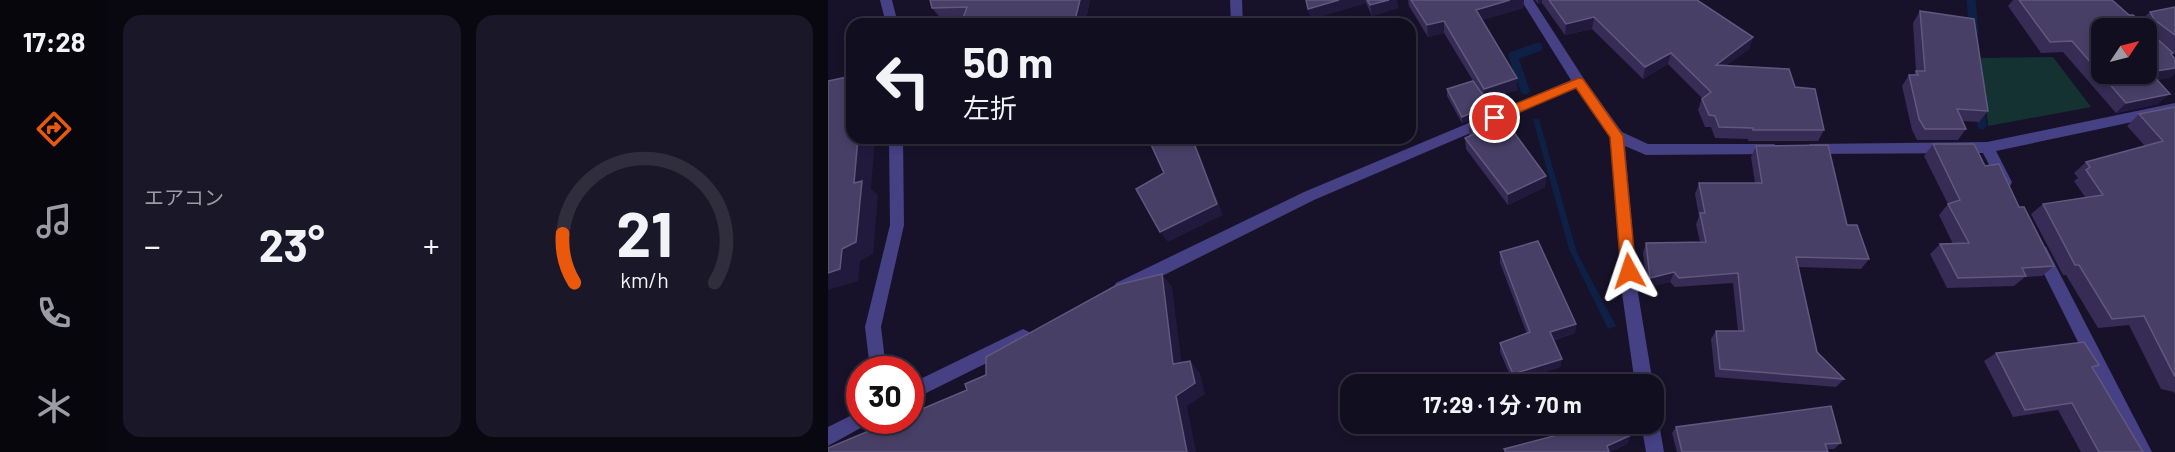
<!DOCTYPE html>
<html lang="ja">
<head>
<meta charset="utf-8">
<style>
  :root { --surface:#110e1f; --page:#1a1728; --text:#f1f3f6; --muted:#9c9ca4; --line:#302e3d; --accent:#ea580c }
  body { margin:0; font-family:Barlow,"Noto Sans JP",sans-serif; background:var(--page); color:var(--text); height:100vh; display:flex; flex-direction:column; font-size:22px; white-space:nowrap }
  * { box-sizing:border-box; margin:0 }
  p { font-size:20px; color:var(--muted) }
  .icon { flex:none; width:33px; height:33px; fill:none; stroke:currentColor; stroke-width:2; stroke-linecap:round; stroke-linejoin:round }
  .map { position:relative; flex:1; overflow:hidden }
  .panel { display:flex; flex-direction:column; gap:15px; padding:15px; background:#090811; width:720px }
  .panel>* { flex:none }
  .hud { position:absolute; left:18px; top:18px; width:570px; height:126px; border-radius:18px; box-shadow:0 3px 9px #0003,0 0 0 2px var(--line); background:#110e1f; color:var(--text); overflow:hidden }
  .needle { width:39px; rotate:55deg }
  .tools { position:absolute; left:1263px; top:18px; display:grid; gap:12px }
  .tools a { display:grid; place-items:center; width:66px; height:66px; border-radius:12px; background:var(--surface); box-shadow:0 3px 9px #0003,0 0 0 2px var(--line); font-size:30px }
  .speed { position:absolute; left:18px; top:356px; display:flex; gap:12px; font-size:30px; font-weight:700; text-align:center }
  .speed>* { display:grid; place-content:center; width:78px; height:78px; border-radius:50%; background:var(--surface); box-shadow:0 3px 9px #0003,0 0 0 2px var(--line); line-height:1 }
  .speed .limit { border:9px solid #d22; background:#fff; color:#111 }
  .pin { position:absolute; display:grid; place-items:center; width:51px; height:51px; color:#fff; margin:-26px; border:3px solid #fff; border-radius:50%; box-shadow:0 2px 6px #0007 }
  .me { position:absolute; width:66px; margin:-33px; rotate:355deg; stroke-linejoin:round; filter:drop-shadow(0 0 4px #0008) }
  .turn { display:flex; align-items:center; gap:21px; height:126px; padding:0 18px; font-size:27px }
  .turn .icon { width:78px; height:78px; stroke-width:2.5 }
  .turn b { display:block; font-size:42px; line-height:51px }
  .big { font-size:45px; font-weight:700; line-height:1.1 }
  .panel .tile { flex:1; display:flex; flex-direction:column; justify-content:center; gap:9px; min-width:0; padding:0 21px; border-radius:18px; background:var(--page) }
  .panel .dial { align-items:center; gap:0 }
  .dial svg { height:156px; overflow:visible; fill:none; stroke:var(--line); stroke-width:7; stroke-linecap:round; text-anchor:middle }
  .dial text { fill:var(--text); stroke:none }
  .heat { display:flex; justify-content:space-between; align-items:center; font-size:33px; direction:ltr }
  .panel .tiles { flex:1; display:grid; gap:15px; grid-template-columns:repeat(2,1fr) }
  .trip { position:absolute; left:512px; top:374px; width:324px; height:60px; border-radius:18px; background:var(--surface); box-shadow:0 3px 9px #0003,0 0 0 2px var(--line); font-weight:700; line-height:60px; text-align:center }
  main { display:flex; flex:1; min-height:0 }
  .menu { display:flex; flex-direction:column; width:108px; justify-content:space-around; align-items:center; background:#07060c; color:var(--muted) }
  .menu .icon { width:42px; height:42px }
  .menu .current { color:var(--accent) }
  .menu b { font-size:27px; color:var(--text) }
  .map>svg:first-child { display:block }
</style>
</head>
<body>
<main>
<nav class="menu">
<b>17:28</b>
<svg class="icon current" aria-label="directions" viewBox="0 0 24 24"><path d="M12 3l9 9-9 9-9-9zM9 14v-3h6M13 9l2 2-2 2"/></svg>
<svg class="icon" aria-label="music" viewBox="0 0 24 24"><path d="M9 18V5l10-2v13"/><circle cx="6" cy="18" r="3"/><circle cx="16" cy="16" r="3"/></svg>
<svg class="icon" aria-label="phone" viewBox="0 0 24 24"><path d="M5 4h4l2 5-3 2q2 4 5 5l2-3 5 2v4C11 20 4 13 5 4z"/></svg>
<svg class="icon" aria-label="climate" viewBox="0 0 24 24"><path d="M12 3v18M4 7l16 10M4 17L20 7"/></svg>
</nav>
<section class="panel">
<div class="tiles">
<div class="tile"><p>エアコン</p>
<div class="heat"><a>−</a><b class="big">23°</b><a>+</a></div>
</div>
<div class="tile dial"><svg viewBox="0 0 100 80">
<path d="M14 69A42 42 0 1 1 86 69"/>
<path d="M14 69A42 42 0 0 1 8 44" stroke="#ea580c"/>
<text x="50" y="56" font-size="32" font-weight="700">21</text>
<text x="50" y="72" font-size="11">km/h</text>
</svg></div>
</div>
</section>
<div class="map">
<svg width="1347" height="452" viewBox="0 0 1347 452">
  <rect width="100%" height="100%" fill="#171229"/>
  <!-- green -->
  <path fill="#153232" d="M1225 57 1263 107 1160 126 1153 58Z"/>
  <!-- water -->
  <path fill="#0e2045" d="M705 119H711L749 253 788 326 780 329 741 249Z"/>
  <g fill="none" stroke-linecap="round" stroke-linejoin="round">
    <!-- stream -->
    <path stroke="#0e2045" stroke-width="9" d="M1143 0 1146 32
      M697 90 685 56 710 47
      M1152 105 1154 125"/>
    <!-- service -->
    <path fill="#464084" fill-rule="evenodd" d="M52 0H64L70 24H58Z
      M402 0H414L415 24H403Z"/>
    <!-- minor -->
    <path fill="#464084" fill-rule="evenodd" d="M693 0H705L756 79 794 132 820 144H946L953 149 946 154 818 155 797 146 810 293 825 384H807L794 293 782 137 748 88 486 200 300 293 294 295 288 293 286 288 288 283 476 192 743 80Z
      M1347 103V113L1168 151 1184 182 1182 186H1172L1155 153 982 154 975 149 982 144 1159 142Z
      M61 138H75L76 225 53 327 58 369H42L37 327 62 225Z
      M1213 245 1218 247 1324 452H1305L1205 252 1208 247Z
      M195 329 201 332 203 337 201 342 82 401V384Z
      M32 411V420H40L38 425 0 446V427Z
      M825 416 831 423 836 452H818L813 423H825Z"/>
  </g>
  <!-- wall -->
  <path fill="#362c55" d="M262 0 257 24H133L134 20 115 21 104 8Z
    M478 0H569L570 8 544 16 538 3 483 19Z
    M580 0H696L695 8 654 20 689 90 658 100 662 112 634 123 619 96V89L647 84 616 33 600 37 581 6Z
    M707 0H869L925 37 921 49 899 65 967 87 996 130 990 141H920V139L887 138 883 127H877L870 110 874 98 840 64 815 79 764 29 737 35 714 3 710 4Z
    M1185 0H1284L1301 15 1311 20 1314 19 1322 12 1347 7V54L1339 48 1345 53 1343 54 1347 59V73L1343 77 1329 80 1330 104 1288 113 1235 52 1213 53 1180 6Z
    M1092 11 1160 111 1151 122 1135 121 1138 129 1130 140H1089L1084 130 1074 86 1081 75H1086L1088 71 1085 23Z
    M1347 107V395L1346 392 1333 389 1301 325 1270 328 1238 275H1235L1203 214 1215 204 1257 197 1246 181 1250 178 1246 173 1258 162 1317 146 1299 126 1311 114Z
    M641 124 718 176 717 187 680 205 638 149 637 138 641 136Z
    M1105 144 1157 166 1191 207 1226 266 1214 276 1197 277 1186 286 1119 288 1102 254 1112 244H1125L1111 215 1120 204 1096 156Z
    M928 146 1019 225 1041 259 1033 269 970 267 989 352 1016 379 1008 387 887 377 883 339 888 331H910L905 283 847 287 842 282 819 287 815 253 818 243 872 242 868 224 871 216 867 194 871 183H927L923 157Z
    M672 252 748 324 747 333 726 340 734 359 732 367 685 382 672 352V343L699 334 672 263Z
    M1168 353 1265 369 1315 452H1253L1230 410 1185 417 1156 361Z
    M732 423H798L803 435 799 444 781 452H676V449L736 433Z
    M848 427 1013 443 1006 449H999L1000 452H849L844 433Z"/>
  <!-- shaded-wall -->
  <path fill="#221a3c" d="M252 0H262L257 24H246Z
    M511 0H538V3L483 19 480 9Z
    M561 0H569L570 8 544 16 542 5Z
    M682 0H696L695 8 648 22V10Z
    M710 0H714V3L710 4Z
    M766 17 764 29 737 35 738 24Z
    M616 21V33L600 37 599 25Z
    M925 37 921 49 884 76 888 65Z
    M843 53 840 64 815 79 817 67Z
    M1347 68V73L1343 77 1311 83 1322 72Z
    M689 78V90L656 101V89Z
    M1342 94 1330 104 1288 113 1298 103Z
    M662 105V112L634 123V117Z
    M30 138H47L43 189 50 195 45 254 32 261 30 281 0 290V273L14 249 26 183Z
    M364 138H365L395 215 340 242 332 232Z
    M487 138H503L489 144Z
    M718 176 717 187 680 205V194Z
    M846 272 842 282 819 287 822 278Z
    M334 274 344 287 355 375 345 364Z
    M748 324 747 333 721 341 722 332Z
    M734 359 732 367 685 382V374Z
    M362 361 372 373 377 394 359 406 368 452H359L348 396Z
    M803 435 799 444 780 452 779 446Z"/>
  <!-- building -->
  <path fill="#483f67" stroke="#60587e" stroke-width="1.5" fill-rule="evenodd" d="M102 0H252L246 24H133L139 7 104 8Z
    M478 0H511L480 9Z
    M539 0H561L542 5Z
    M583 0H682L648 10 689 78 656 89 616 21 599 25Z
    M721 0H869L925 37 888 65 961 69 967 87 987 89 996 130H925V128L891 127 887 116 881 115 874 99 883 92 843 53 817 67 766 17 738 24Z
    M1191 0H1284L1301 15H1305L1311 20 1326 19 1322 12 1347 7V35L1328 21 1326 23 1327 37 1345 53 1343 54 1347 59V68L1322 72 1342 94 1298 103 1244 41 1222 42ZM1274 28H1318V74H1274Z
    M1092 11 1146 19 1160 111 1129 109 1138 129H1097L1091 119 1081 75H1090L1088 71H1097Z
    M24 76V138H30L26 183 34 181 28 242 14 249 12 269 0 273V81Z
    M645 81 662 105 634 117 619 89Z
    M1347 107V377L1316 316 1284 319 1251 265H1247L1215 204 1275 195 1258 170 1262 167 1258 162 1335 141 1311 114Z
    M671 112 718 176 680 194 637 138 646 134 641 124Z
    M320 138H364L389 204 332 232 308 189 336 173Z
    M1105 144H1146L1157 166 1171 164 1191 207H1196L1226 266 1194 268 1198 276 1130 278 1112 244 1141 243 1120 204 1132 200Z
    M1000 145 1019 225H1029L1041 259 968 257 989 352 1016 379 892 369 888 331H916L910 273 851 278 846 272 822 278 818 243 878 242 872 213H877L871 183H934L928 146Z
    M710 241 748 324 722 332 734 359 685 374 672 343 702 332 672 252Z
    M334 274 345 364 362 361 367 383 348 396 359 452H0V448L67 420H82V414L139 390 137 384 158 375V357L289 285Z
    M1256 342 1271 365 1264 367 1315 452H1271L1244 403 1197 410 1168 353Z
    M761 375 765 384 723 383Z
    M1003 406 1013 443 997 444 1000 452H854L848 427Z
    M738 423H798L803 435 779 446 781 452H678L676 449 741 432Z"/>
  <!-- route -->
  <path fill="#ea580c" stroke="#983908" stroke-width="1.5" d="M751 78 755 79 795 136 808 271 806 275 801 277 796 275 793 271 782 137 748 88 671 121H662L660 118 662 114Z"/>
</svg>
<div class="tools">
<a><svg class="needle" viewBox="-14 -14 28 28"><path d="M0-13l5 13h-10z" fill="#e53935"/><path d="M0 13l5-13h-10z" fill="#9c9ca4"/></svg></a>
</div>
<div class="speed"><div class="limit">30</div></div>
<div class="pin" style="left:667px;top:118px;background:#d93025"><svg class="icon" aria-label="arrive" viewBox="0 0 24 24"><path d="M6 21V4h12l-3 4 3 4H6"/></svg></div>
<svg class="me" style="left:801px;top:271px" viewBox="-20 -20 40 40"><path d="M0-17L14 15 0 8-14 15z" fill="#ea580c" stroke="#fff" stroke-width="4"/></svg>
<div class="trip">17:29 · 1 分 · 70 m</div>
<div class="hud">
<div class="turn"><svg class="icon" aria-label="left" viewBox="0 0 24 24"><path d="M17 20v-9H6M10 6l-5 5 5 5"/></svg><div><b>50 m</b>左折</div></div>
</div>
</div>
</main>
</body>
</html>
